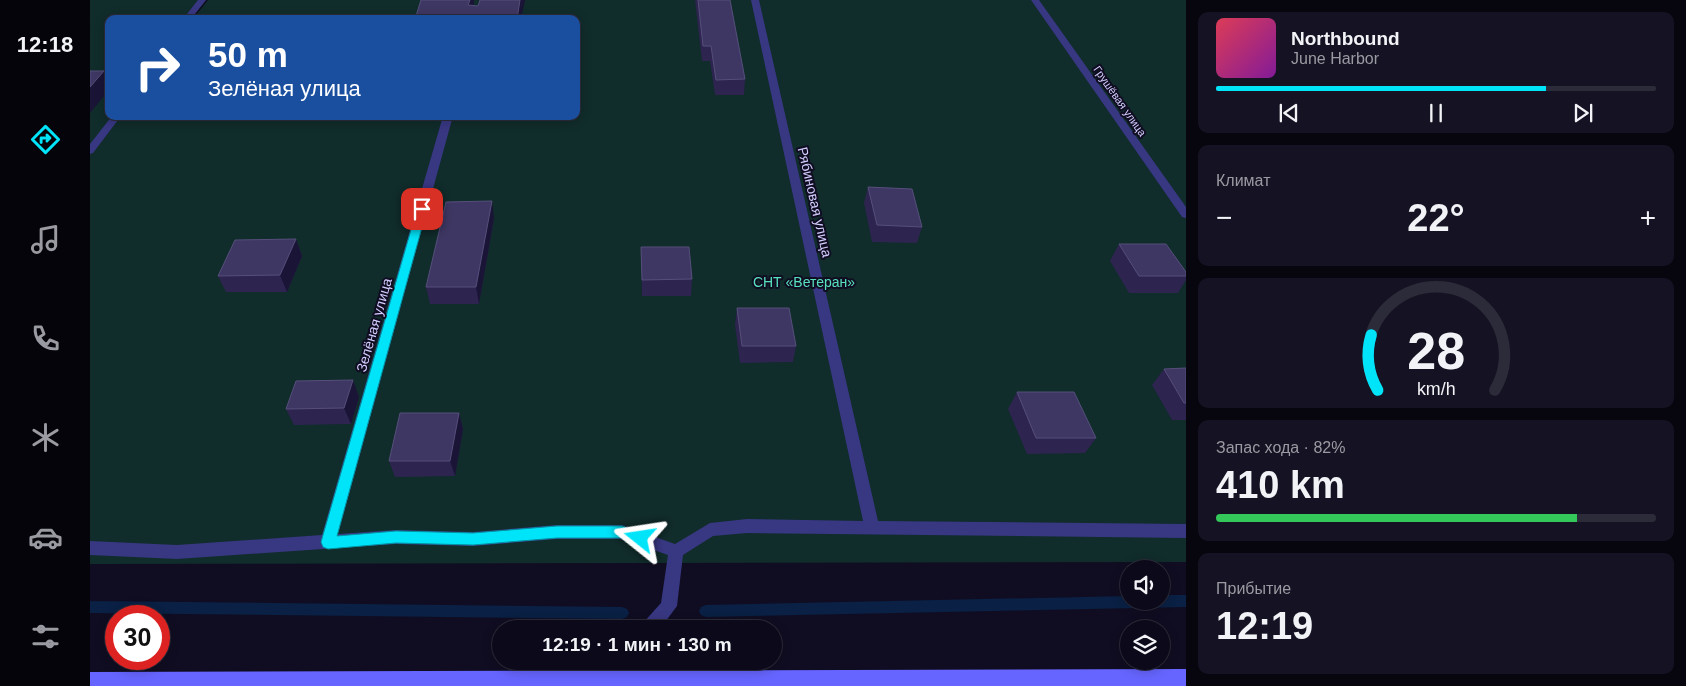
<!DOCTYPE html>
<html lang="ru">
<head>
<meta charset="utf-8">
<style>
  :root { --surface:#0c0a1a; --page:#151323; --text:#f1f3f6; --muted:#9a9aa2; --line:#2c2b39; --accent:#00e4f9 }
  body { margin:0; font-family:Arial,sans-serif; background:var(--page); color:var(--text); height:100vh; display:flex; flex-direction:column; font-size:19px; white-space:nowrap }
  * { box-sizing:border-box; margin:0 }
  p { font-size:16px; color:var(--muted) }
  .icon { flex:none; width:28px; height:28px; fill:none; stroke:currentColor; stroke-width:2; stroke-linecap:round; stroke-linejoin:round }
  .map { position:relative; flex:1; overflow:hidden }
  .drawer { display:flex; flex-direction:column; gap:12px; padding:12px; background:#07060e; width:500px }
  .drawer>* { flex:none }
  .hud { position:absolute; left:15px; top:15px; width:475px; height:105px; border-radius:10px; box-shadow:0 2px 12px #0003,0 0 0 1px var(--line); background:#1a4fa0; color:#fff; overflow:hidden }
  .fabs { position:absolute; left:1030px; top:560px; display:grid; gap:10px }
  .fabs a { display:grid; place-items:center; width:50px; height:50px; border-radius:50%; background:var(--surface); box-shadow:0 2px 12px #0003,0 0 0 1px var(--line); font-size:25px }
  .speed { position:absolute; left:15px; top:605px; display:flex; gap:10px; font-size:25px; font-weight:700; text-align:center }
  .speed>* { display:grid; place-content:center; width:65px; height:65px; border-radius:50%; background:var(--surface); box-shadow:0 2px 12px #0003,0 0 0 1px var(--line); line-height:1 }
  .speed .limit { border:8px solid #d22; background:#fff; color:#111 }
  .pin { position:absolute; display:grid; place-items:center; width:42px; height:42px; color:#fff; margin:-21px; border-radius:10px; box-shadow:0 2px 8px #0006 }
  .me { position:absolute; width:55px; margin:-28px; rotate:285deg; stroke-linejoin:round; filter:drop-shadow(0 0 4px #0008) }
  .turn { display:flex; align-items:center; gap:18px; height:105px; padding:0 20px; font-size:22px }
  .turn .icon { width:65px; height:65px; stroke-width:2.5 }
  .turn b { display:block; font-size:35px; line-height:42px }
  .big { font-size:38px; font-weight:600; line-height:1.1 }
  .drawer .widget { flex:1; display:flex; flex-direction:column; justify-content:center; gap:8px; min-width:0; padding:0 18px; border-radius:10px; background:var(--page) }
  .drawer .dial { align-items:center; gap:0 }
  .dial svg { height:130px; overflow:visible; fill:none; stroke:var(--line); stroke-width:7; stroke-linecap:round; text-anchor:middle }
  .dial text { fill:var(--text); stroke:none }
  .song { display:flex; align-items:center; gap:15px }
  .cover { width:60px; height:60px; border-radius:8px; background:linear-gradient(135deg,hsl(350 70% 55%),hsl(290 70% 35%)) }
  .played { height:5px; border-radius:2px; background:linear-gradient(90deg,var(--accent) 75%,var(--line) 75%) }
  .keys { display:flex; justify-content:space-around; direction:ltr }
  .heat { display:flex; justify-content:space-between; align-items:center; font-size:28px; direction:ltr }
  .charge { height:8px; border-radius:4px; background:linear-gradient(90deg,#34c759 82%,var(--line) 0) }
  .trip { position:absolute; left:402px; top:620px; width:290px; height:50px; border-radius:25px; background:var(--surface); box-shadow:0 2px 12px #0003,0 0 0 1px var(--line); font-weight:600; line-height:50px; text-align:center }
  main { display:flex; flex:1; min-height:0 }
  .dock { display:flex; flex-direction:column; width:90px; justify-content:space-around; align-items:center; background:#05040a; color:var(--muted) }
  .dock .icon { width:35px; height:35px }
  .dock .current { color:var(--accent) }
  .dock b { font-size:22px; color:var(--text) }
  .map>svg:first-child { display:block }
</style>
</head>
<body>
<main>
<nav class="dock">
<b>12:18</b>
<svg class="icon current" aria-label="directions" viewBox="0 0 24 24"><path d="M12 3l9 9-9 9-9-9zM9 14v-3h6M13 9l2 2-2 2"/></svg>
<svg class="icon" aria-label="music" viewBox="0 0 24 24"><path d="M9 18V5l10-2v13"/><circle cx="6" cy="18" r="3"/><circle cx="16" cy="16" r="3"/></svg>
<svg class="icon" aria-label="phone" viewBox="0 0 24 24"><path d="M5 4h4l2 5-3 2q2 4 5 5l2-3 5 2v4C11 20 4 13 5 4z"/></svg>
<svg class="icon" aria-label="climate" viewBox="0 0 24 24"><path d="M12 3v18M4 7l16 10M4 17L20 7"/></svg>
<svg class="icon" aria-label="car" viewBox="0 0 24 24"><path d="M5 17H2v-5l4-1 3-4h7l3 4 3 1v5h-3M9 17h6M6 11h13"/><circle cx="7" cy="17" r="2"/><circle cx="17" cy="17" r="2"/></svg>
<svg class="icon" aria-label="filters" viewBox="0 0 24 24"><path d="M4 7h16M4 17h16"/><circle cx="9" cy="7" r="2"/><circle cx="15" cy="17" r="2"/></svg>
</nav>
<div class="map">
<svg width="1096" height="686" viewBox="0 0 1096 686">
  <rect width="100%" height="100%" fill="#100d22"/>
  <!-- green -->
  <path fill="#102c2b" d="M0 0H116L101 19H19V116H24L0 146Z
    M118 0H1096V562L0 564V149L26 116H486V19H103Z"/>
  <g fill="none" stroke-linecap="round" stroke-linejoin="round">
    <!-- stream -->
    <path fill="#0a2044" fill-rule="evenodd" d="M1071 595H1096V607L616 617 611 615 609 611 611 607 616 605 1039 596V601H1071Z
      M0 601 532 607 537 609 539 613 537 617 532 619 0 613Z"/>
    <!-- street -->
    <path fill="#383782" fill-rule="evenodd" d="M108 0H116L101 19H93Z
      M661 0H669L788 521 1096 524V538L657 533 623 536 593 555 587 606 570 629H551L553 623 571 603 578 555 532 539H467L383 546 306 544 87 559 0 555V541L87 545 232 535 353 116H363L248 534 306 530 383 532 467 525H532L585 544 620 523 657 519 773 521Z
      M941 0H949L1096 207V218L1092 217Z
      M22 116H31L3 153 0 154V144Z
      M498 661H526L524 667 483 686 477 683 474 677 477 671Z"/>
    <!-- secondary -->
    <path fill="#6665ff" fill-rule="evenodd" d="M1096 669V686H0V672Z"/>
  </g>
  <!-- wall -->
  <path fill="#2d2550" d="M605 0H640L655 79 654 95H625L620 61H612Z
    M778 187 832 227 827 243 782 242 774 203Z
    M404 218 389 304H340L336 287Z
    M206 239 212 256 197 292H136L128 276Z
    M1029 244 1096 272V280L1088 293H1039L1020 261Z
    M551 247 602 279 601 296H552Z
    M647 308 706 346 703 362 650 363 645 325Z
    M1096 368V420H1082L1062 385 1074 369Z
    M263 380 269 397 261 424 204 425 196 409Z
    M927 392 1006 438 995 453 937 454 918 409Z
    M369 413 373 429 365 476 305 477 299 461Z"/>
  <!-- shaded-wall -->
  <path fill="#1a1436" d="M380 0H384V3L381 19 378 5Z
    M430 0H435L431 19H427Z
    M14 71 19 80V90L0 113V87Z
    M402 201 404 218 389 304 386 287Z
    M206 239 212 256 197 292 190 275Z
    M263 380 269 397 261 424 254 408Z
    M369 413 373 429 365 476 360 461Z"/>
  <!-- building -->
  <path fill="#3e3763" stroke="#564f7b" d="M331 0H380L378 5 388 6 390 0H430L427 19H325Z
    M608 0H640L655 79 626 80 621 46H613Z
    M0 71H14L0 87Z
    M778 187 822 189 832 227 787 225Z
    M402 201 386 287H336L356 202Z
    M206 239 190 275 128 276 145 240Z
    M1029 244H1076L1096 272V276H1049Z
    M551 247H599L602 279 552 280Z
    M647 308H699L706 346H652Z
    M1096 368V403H1094L1074 369Z
    M263 380 254 408 196 409 206 381Z
    M927 392H984L1006 438H946Z
    M310 413H369L360 461H299Z"/>
  <!-- route -->
  <path fill="#00e4f9" stroke="#0094a2" d="M332 206 337 209 247 536 306 531 383 533 467 526H532L555 534 557 538 555 543 550 545 532 538H467L383 545 306 543 238 549 233 547 231 542 327 209Z"/>
  <g text-anchor="middle" stroke-width="4" stroke-linejoin="round" paint-order="stroke">
    <!-- far-street labels -->
    <g font-size="11" fill="#d3ceff" stroke="#100d22">
      <text transform="translate(1030 101) rotate(55)" y="4">Грушёвая улица</text>
    </g>
    <!-- street labels -->
    <g font-size="14" fill="#d3ceff" stroke="#100d22">
      <text transform="translate(725 202) rotate(77)" y="5">Рябиновая улица</text>
      <text transform="translate(284 325) rotate(-74)" y="5">Зелёная улица</text>
    </g>
    <!-- park labels -->
    <g font-size="14" fill="#57e2bd" stroke="#100d22">
      <text x="714" y="287">СНТ «Ветеран»</text>
    </g>
  </g>
</svg>
<div class="fabs">
<a><svg class="icon" aria-label="sound" viewBox="0 0 24 24"><path d="M4 9h4l5-4v14l-5-4H4zM17 9q2 3 0 6"/></svg></a>
<a><svg class="icon" aria-label="layers" viewBox="0 0 24 24"><path d="M12 4l9 5-9 5-9-5zM3 14l9 5 9-5"/></svg></a>
</div>
<div class="speed"><div class="limit">30</div></div>
<div class="pin" style="left:332px;top:209px;background:#d93025"><svg class="icon" aria-label="arrive" viewBox="0 0 24 24"><path d="M6 21V4h12l-3 4 3 4H6"/></svg></div>
<svg class="me" style="left:550px;top:538px" viewBox="-20 -20 40 40"><path d="M0-17L14 15 0 8-14 15z" fill="#00e4f9" stroke="#fff" stroke-width="4"/></svg>
<div class="trip">12:19 · 1 мин · 130 m</div>
<div class="hud">
<div class="turn"><svg class="icon" aria-label="right" viewBox="0 0 24 24"><path d="M7 20v-9h11M14 6l5 5-5 5"/></svg><div><b>50 m</b>Зелёная улица</div></div>
</div>
</div>
<section class="drawer">
<div class="widget">
<div class="song"><i class="cover"></i><div><b>Northbound</b><p>June Harbor</p></div></div>
<div class="played"></div>
<div class="keys"><svg class="icon" aria-label="previous" viewBox="0 0 24 24"><path d="M18 5L8 12l10 7zM5 5v14"/></svg><svg class="icon" aria-label="pause" viewBox="0 0 24 24"><path d="M8 5v14M16 5v14"/></svg><svg class="icon" aria-label="next" viewBox="0 0 24 24"><path d="M6 5l10 7-10 7zM19 5v14"/></svg></div>
</div>
<div class="widget"><p>Климат</p>
<div class="heat"><a>−</a><b class="big">22°</b><a>+</a></div>
</div>
<div class="widget dial"><svg viewBox="0 0 100 80">
<path d="M14 69A42 42 0 1 1 86 69"/>
<path d="M14 69A42 42 0 0 1 10 35" stroke="#00e4f9"/>
<text x="50" y="56" font-size="32" font-weight="700">28</text>
<text x="50" y="72" font-size="11">km/h</text>
</svg></div>
<div class="widget"><p>Запас хода · 82%</p><b class="big">410 km</b><div class="charge"></div></div>
<div class="widget"><p>Прибытие</p><b class="big">12:19</b></div>
</section>
</main>
</body>
</html>
